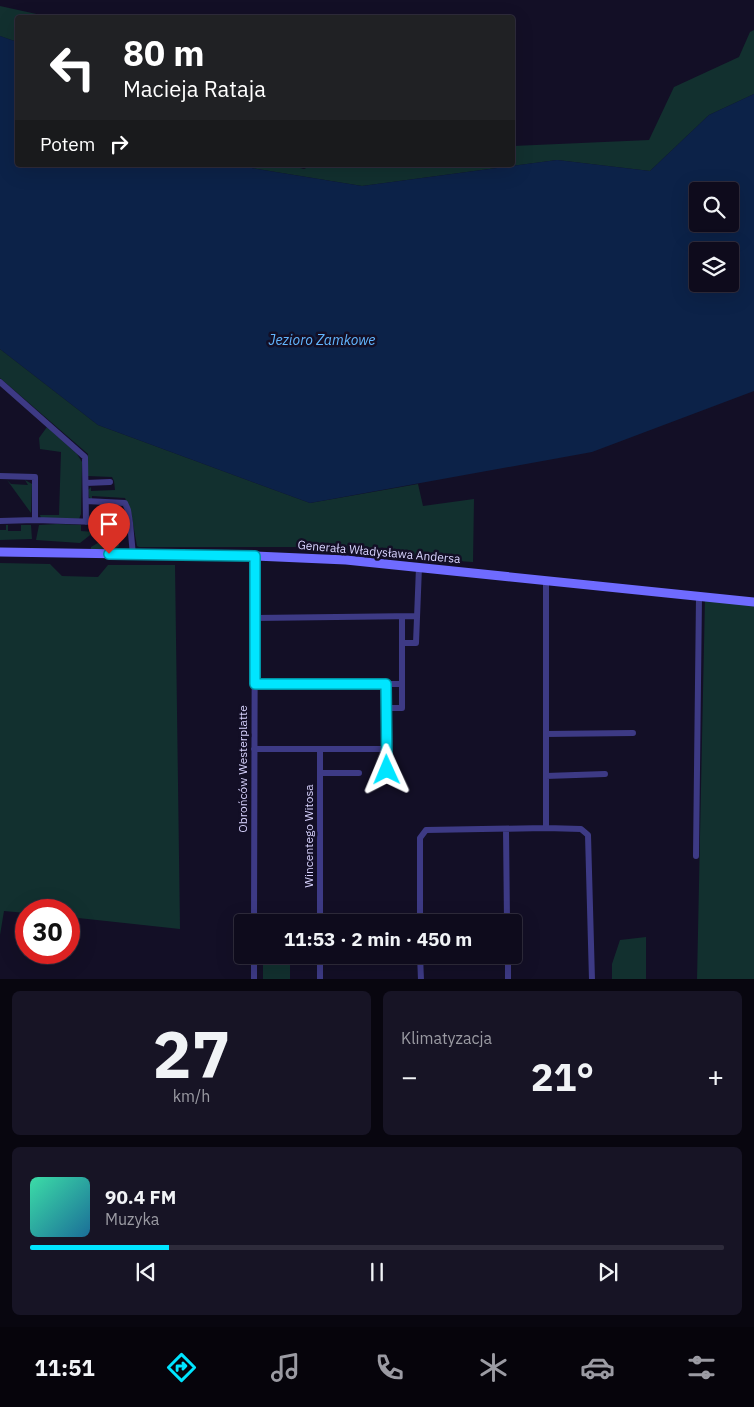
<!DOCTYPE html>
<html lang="pl">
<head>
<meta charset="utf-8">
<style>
  :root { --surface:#0e0b1c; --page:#171425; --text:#f1f3f6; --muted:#9b9ba3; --line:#2e2b3b; --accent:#00e5ff }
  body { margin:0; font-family:"IBM Plex Sans",sans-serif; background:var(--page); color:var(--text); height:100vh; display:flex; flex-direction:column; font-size:19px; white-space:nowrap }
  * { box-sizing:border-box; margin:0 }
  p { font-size:16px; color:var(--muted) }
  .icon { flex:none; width:28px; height:28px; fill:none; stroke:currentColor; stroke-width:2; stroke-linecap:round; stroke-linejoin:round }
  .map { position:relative; height:979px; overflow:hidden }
  .sheet { display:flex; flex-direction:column; gap:12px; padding:12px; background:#08060f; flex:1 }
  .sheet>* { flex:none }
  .guide { position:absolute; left:15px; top:15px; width:500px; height:152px; border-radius:5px; box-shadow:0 5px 20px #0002,0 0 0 1px var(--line); background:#202124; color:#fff; overflow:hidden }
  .controls { position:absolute; left:689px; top:182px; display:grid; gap:10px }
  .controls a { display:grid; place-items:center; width:50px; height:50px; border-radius:5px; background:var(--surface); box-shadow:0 5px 20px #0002,0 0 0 1px var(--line); font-size:25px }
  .speed { position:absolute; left:15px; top:899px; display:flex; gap:10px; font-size:25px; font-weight:700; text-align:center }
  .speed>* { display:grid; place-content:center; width:65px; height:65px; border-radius:50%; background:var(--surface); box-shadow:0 5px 20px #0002,0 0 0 1px var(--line); line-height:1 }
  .speed .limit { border:8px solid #d22; background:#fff; color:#111 }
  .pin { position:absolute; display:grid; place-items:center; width:42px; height:42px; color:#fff; margin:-51px -21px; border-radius:50% 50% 50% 0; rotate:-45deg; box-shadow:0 0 5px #0007 }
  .pin .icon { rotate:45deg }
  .me { position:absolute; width:55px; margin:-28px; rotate:359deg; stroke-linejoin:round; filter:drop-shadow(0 0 4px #0008) }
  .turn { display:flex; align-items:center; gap:18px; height:105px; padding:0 25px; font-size:22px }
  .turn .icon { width:65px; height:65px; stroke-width:2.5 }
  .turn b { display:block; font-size:35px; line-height:42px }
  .then { display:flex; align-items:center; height:48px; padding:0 25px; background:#0003; gap:10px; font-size:19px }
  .big { font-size:38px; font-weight:700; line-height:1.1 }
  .sheet .card { flex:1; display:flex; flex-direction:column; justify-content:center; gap:8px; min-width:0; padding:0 18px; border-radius:8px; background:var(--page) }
  .sheet .dial { align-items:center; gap:0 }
  .dial b { font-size:65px; line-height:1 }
  .song { display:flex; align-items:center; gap:15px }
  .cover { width:60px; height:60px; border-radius:8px; background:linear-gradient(135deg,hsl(160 70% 55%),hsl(200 70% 35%)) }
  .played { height:5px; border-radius:2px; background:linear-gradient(90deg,var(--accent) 20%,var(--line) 20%) }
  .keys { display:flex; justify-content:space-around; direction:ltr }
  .heat { display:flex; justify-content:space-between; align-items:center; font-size:28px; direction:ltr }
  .sheet .tiles { flex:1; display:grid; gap:12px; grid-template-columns:1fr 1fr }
  .card:last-child { grid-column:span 2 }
  .trip { position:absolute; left:234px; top:914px; width:288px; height:50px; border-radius:5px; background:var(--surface); box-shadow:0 5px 20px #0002,0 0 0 1px var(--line); font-weight:700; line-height:50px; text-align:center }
  .dock { display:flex; height:80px; justify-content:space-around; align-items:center; background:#06040b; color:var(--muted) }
  .dock .icon { width:35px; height:35px }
  .dock .active { color:var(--accent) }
  .dock b { font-size:22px; color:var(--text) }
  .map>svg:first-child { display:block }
</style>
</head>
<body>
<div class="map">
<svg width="754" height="980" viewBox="0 0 754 980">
  <rect width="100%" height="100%" fill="#130f26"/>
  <!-- green -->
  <path fill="#12302f" d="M0 6 50 17 18 18 17 42 0 36Z
    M754 30V94L709 115 650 171 557 160 362 186 233 165H288L304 169 313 165H512L513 146 649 140 674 87 739 57 750 32Z
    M0 349 98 425 310 503 418 484 423 506 474 499 473 562 371 555 296 547H139L137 546 131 513 125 498 92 496V500L89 497 88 490 91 487V491L115 490 114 481 112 477 88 476V454L0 378Z
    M47 427 77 454 82 462 81 514 79 519 41 518 40 515H59L61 452 40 449 39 438Z
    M7 480 11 484 28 485 25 480 32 484 31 513Z
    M57 524 81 525V531L94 532 80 543 36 540 39 525Z
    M6 525H8V531H21V525H31L32 539 0 540V530H6Z
    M113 534 119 540V546C113 552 99 551 91 549V547Z
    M0 563 50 564 62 576 98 577 108 565H175L180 929 69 917V910H26V913L4 911 0 935Z
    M705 597 754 602V979L697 980Z
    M646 937V979H612V964L620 940Z
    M263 959 290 960V979H263Z"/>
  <!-- water -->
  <path fill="#0c2248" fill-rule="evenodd" d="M0 36 17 42 18 165H233L362 186 557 160 650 171 709 115 754 94V391L592 452 310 503 98 425 0 349ZM698 191H730V224H698ZM698 251H730V284H698Z"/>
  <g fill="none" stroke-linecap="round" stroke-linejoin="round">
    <!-- street -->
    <path stroke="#3d3a85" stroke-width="6" d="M0 382 85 457 86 522
      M0 476 35 477V520
      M86 483 110 482
      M86 501 125 503 128 510 130 523
      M0 521 35 520 130 523 133 555
      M255 618 417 616
      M403 643H416L419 567
      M255 684H402
      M386 684 387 770
      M387 708H402V617
      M546 734 633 733
      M254 749H387
      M320 749V922
      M320 773H359
      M546 776 605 774
      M546 828 581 829 588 835 592 980
      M506 829 507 922
      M696 856 699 596
      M254 922 255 556
      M420 922V838L426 830 546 828V580
      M320 955V980
      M420 955 421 980
      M508 955V980
      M254 980V955"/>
    <!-- secondary -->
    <path stroke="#6f6bff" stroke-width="9" d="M0 552 255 556 346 560 754 602"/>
  </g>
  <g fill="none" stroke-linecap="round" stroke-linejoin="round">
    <defs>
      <path id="route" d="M109 554 255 556V684H386L387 770"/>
    </defs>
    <!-- route casing -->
    <use href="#route" stroke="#0095a6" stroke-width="12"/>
    <!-- route -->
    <use href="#route" stroke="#00e5ff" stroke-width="9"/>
  </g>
  <g text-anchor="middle" stroke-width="5" stroke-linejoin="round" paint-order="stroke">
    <!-- street labels -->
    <g font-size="12" fill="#d9d4ff" stroke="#130f26">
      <text transform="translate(379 552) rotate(5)" y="4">Generała Władysława Andersa</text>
      <text transform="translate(243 769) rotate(-90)" y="4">Obrońców Westerplatte</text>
      <text transform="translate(309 836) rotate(-90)" y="4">Wincentego Witosa</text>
    </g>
    <!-- water labels -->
    <g font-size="14" font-style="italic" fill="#62b6ff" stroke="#130f26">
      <text x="322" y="345">Jezioro Zamkowe</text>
    </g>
  </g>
</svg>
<div class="controls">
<a><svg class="icon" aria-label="search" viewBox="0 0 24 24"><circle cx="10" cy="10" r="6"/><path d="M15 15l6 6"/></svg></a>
<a><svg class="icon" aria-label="layers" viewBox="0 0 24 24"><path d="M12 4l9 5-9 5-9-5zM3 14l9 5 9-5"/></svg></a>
</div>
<div class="speed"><div class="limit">30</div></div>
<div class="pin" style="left:109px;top:554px;background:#d93025"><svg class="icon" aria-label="arrive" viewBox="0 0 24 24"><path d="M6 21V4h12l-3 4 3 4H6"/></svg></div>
<svg class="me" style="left:387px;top:770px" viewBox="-20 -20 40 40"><path d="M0-17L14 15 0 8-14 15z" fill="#00e5ff" stroke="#fff" stroke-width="4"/></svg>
<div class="trip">11:53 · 2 min · 450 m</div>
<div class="guide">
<div class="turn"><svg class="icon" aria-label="left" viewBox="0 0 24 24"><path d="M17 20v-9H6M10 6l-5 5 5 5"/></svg><div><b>80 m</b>Macieja Rataja</div></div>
<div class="then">Potem<svg class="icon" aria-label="right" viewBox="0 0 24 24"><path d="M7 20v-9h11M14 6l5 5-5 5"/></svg></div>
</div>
</div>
<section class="sheet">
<div class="tiles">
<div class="card dial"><b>27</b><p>km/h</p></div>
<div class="card"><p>Klimatyzacja</p>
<div class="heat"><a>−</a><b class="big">21°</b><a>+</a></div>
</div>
<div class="card">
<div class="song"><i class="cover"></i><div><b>90.4 FM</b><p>Muzyka</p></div></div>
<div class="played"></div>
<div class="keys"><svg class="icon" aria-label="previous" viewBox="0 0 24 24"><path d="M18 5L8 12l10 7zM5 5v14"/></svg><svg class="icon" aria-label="pause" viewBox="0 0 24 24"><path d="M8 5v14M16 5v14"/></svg><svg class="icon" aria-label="next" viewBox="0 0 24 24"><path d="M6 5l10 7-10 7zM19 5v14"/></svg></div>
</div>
</div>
</section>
<nav class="dock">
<b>11:51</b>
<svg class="icon active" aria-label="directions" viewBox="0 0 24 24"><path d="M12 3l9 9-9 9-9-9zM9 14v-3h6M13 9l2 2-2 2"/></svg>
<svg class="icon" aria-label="music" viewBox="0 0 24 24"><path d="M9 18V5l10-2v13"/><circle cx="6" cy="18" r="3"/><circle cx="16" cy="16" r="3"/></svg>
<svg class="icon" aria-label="phone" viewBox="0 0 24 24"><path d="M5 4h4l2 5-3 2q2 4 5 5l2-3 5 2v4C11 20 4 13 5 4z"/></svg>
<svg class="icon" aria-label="climate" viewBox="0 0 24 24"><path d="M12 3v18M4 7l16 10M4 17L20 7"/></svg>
<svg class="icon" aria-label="car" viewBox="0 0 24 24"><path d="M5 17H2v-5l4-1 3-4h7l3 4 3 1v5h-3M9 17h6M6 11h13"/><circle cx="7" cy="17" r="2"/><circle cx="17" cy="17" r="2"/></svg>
<svg class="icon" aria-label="filters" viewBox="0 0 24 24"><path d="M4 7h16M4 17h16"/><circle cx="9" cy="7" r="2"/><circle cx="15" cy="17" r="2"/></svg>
</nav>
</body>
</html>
